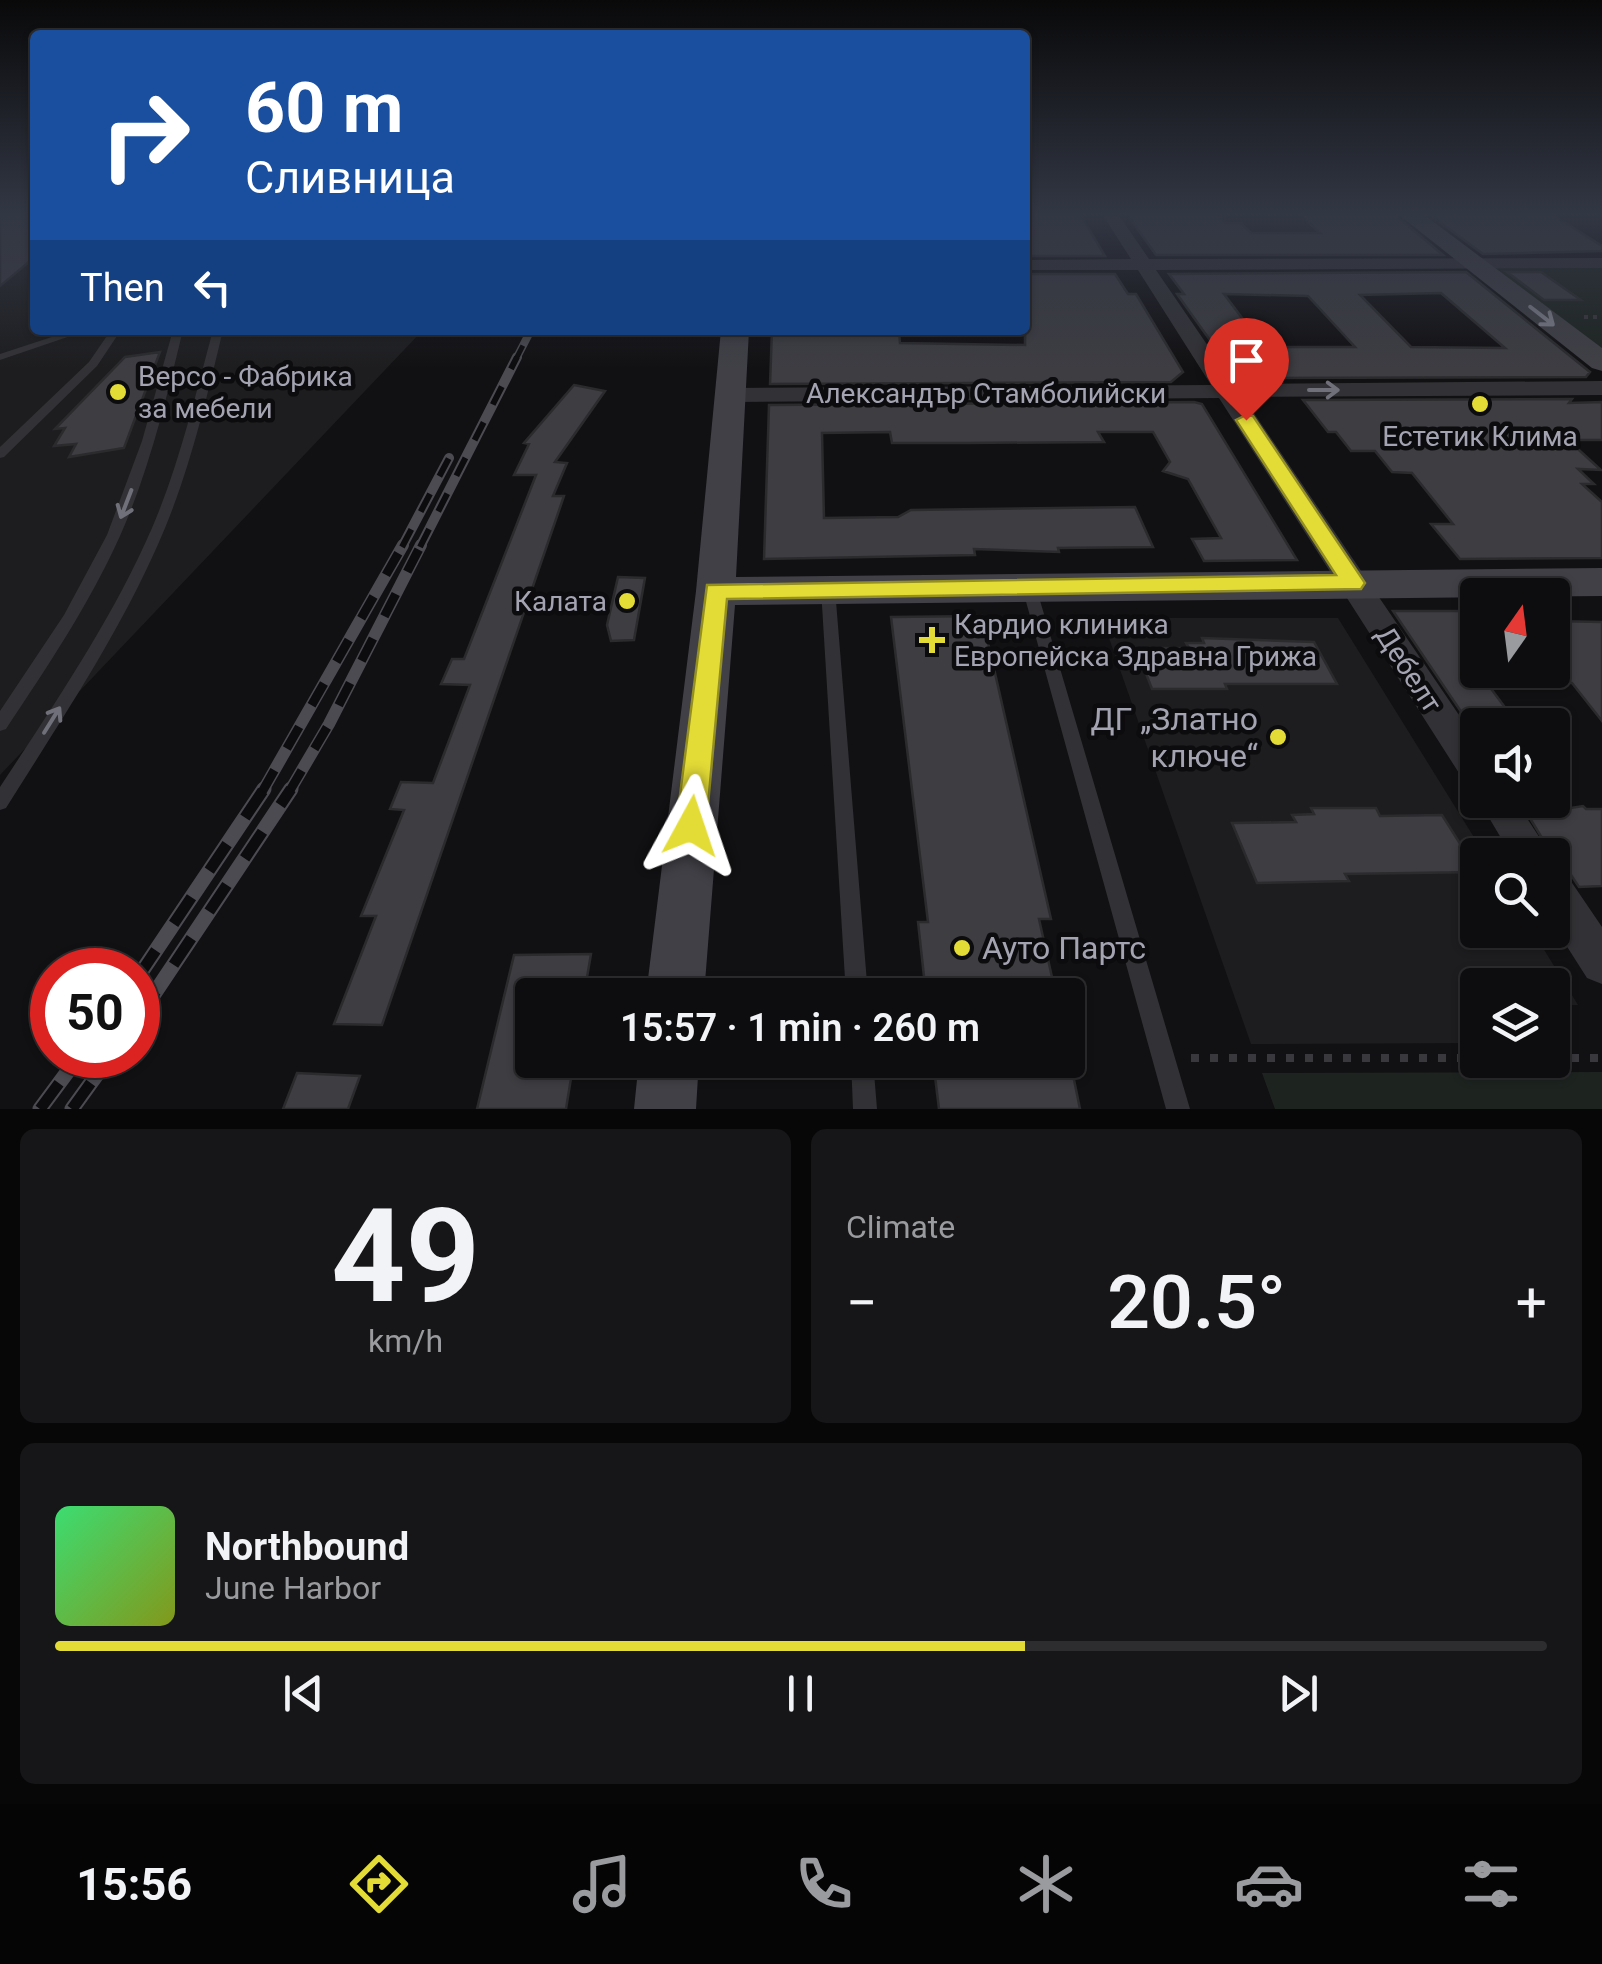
<!DOCTYPE html>
<html lang="en">
<head>
<meta charset="utf-8">
<style>
  :root { --surface:#0d0c0e; --page:#161517; --text:#f1f3f6; --muted:#9a9b9e; --line:#2d2c2e; --accent:#e4dc36 }
  body { margin:0; font-family:Roboto,sans-serif; background:var(--page); color:var(--text); height:100vh; display:flex; flex-direction:column; font-size:38px; white-space:nowrap }
  * { box-sizing:border-box; margin:0 }
  p { font-size:32px; color:var(--muted) }
  .icon { flex:none; width:55px; height:55px; fill:none; stroke:currentColor; stroke-width:2; stroke-linecap:round; stroke-linejoin:round }
  .map { position:relative; height:1109px; overflow:hidden }
  .details { display:flex; flex-direction:column; gap:20px; padding:20px; background:#070708; flex:1 }
  .details>* { flex:none }
  .banner { position:absolute; left:30px; top:30px; width:1000px; height:305px; border-radius:10px; box-shadow:0 2px 8px #0004,0 0 0 2px var(--line); background:#1a4fa0; color:#fff; overflow:hidden }
  .needle { width:65px; rotate:14deg }
  .buttons { position:absolute; left:1460px; top:578px; display:grid; gap:20px }
  .buttons a { display:grid; place-items:center; width:110px; height:110px; border-radius:10px; background:var(--surface); box-shadow:0 2px 8px #0004,0 0 0 2px var(--line); font-size:50px }
  .speed { position:absolute; left:30px; top:948px; display:flex; gap:20px; font-size:50px; font-weight:700; text-align:center }
  .speed>* { display:grid; place-content:center; width:130px; height:130px; border-radius:50%; background:var(--surface); box-shadow:0 2px 8px #0004,0 0 0 2px var(--line); line-height:1 }
  .speed .limit { border:15px solid #d22; background:#fff; color:#111 }
  .pin { position:absolute; display:grid; place-items:center; width:85px; height:85px; color:#fff; margin:-102px -42px; border-radius:50% 50% 50% 0; rotate:-45deg; box-shadow:0 0 10px #0007 }
  .pin .icon { rotate:45deg }
  .me { position:absolute; width:110px; margin:-55px; rotate:5deg; stroke-linejoin:round; filter:drop-shadow(0 0 8px #0008) }
  .turn { display:flex; align-items:center; gap:35px; height:210px; padding:0 50px; font-size:45px }
  .turn .icon { width:130px; height:130px; stroke-width:2.5 }
  .turn b { display:block; font-size:70px; line-height:85px }
  .then { display:flex; align-items:center; height:95px; padding:0 50px; background:#0003; gap:20px; font-size:38px }
  .big { font-size:75px; font-weight:600; line-height:1.1 }
  .details .tile { flex:1; display:flex; flex-direction:column; justify-content:center; gap:15px; min-width:0; padding:0 35px; border-radius:15px; background:var(--page) }
  .details .dial { align-items:center; gap:0 }
  .dial b { font-size:130px; line-height:1 }
  .song { display:flex; align-items:center; gap:30px }
  .cover { width:120px; height:120px; border-radius:15px; background:linear-gradient(135deg,hsl(140 70% 55%),hsl(70 70% 35%)) }
  .played { height:10px; border-radius:5px; background:linear-gradient(90deg,var(--accent) 65%,var(--line) 65%) }
  .keys { display:flex; justify-content:space-around; direction:ltr }
  .heat { display:flex; justify-content:space-between; align-items:center; font-size:55px; direction:ltr }
  .details .tiles { flex:1; display:grid; gap:20px; grid-template-columns:1fr 1fr }
  .tile:last-child { grid-column:span 2 }
  .trip { position:absolute; left:515px; top:978px; width:570px; height:100px; border-radius:10px; background:var(--surface); box-shadow:0 2px 8px #0004,0 0 0 2px var(--line); font-weight:600; line-height:100px; text-align:center }
  .dock { display:flex; height:160px; justify-content:space-around; align-items:center; background:#050506; color:var(--muted) }
  .dock .icon { width:70px; height:70px }
  .dock .active { color:var(--accent) }
  .dock b { font-size:45px; color:var(--text) }
  .map>svg:first-child { display:block }
</style>
</head>
<body>
<div class="map">
<svg width="1602" height="1109" viewBox="0 0 1602 1109">
  <rect width="100%" height="100%" fill="#111012"/>
  <!-- built -->
  <path fill="#1d1d1f" d="M0 214H35V330H423L0 775Z
    M1102 618H1338L1485 855H1478V930H1532L1578 1005H1553L1552 985H1478L1477 1043 1251 1044Z"/>
  <!-- green -->
  <path fill="#1d2420" d="M1602 265V352L1487 266Z
    M1602 1072V1109H1275L1262 1073Z"/>
  <!-- building -->
  <path fill="#3d3d42" stroke="#2b2b2e" stroke-width="2.5" fill-rule="evenodd" d="M0 214H35V257L0 286Z
    M1025 214H1080L1105 256H1025Z
    M1127 214H1218L1225 223H1241L1251 233H1320L1300 214H1394L1443 255H1156Z
    M1429 214 1553 215 1602 246V251L1483 254Z
    M1466 272 1590 372 1586 377 1237 378 1177 294H1184L1169 274ZM1441 293 1455 305 1505 348 1411 347 1360 295ZM1224 294 1308 296 1355 347H1264Z
    M1507 272H1541L1581 300H1544Z
    M1025 274H1115L1128 294H1136L1183 372 1171 382 770 384 772 330H815L816 333 899 331 900 343 1025 345Z
    M160 352 124 448 69 457 76 444 54 446 65 428 55 429 125 357Z
    M574 385 605 391 555 462 567 463 553 496H564L382 1025 334 1024 376 916H361L404 810 390 809 401 782 433 783 470 685 441 684 452 659H464L536 475H514L529 444 524 443Z
    M1572 399 1569 403 1602 402V440H1568L1601 470 1578 469 1594 484H1582L1602 502V558L1460 559 1431 524H1453L1412 473 1392 472 1375 451H1351L1336 432H1328L1303 400Z
    M1194 402 1202 404 1297 560 1204 561 1192 539 1221 538 1188 479 1163 471 1170 462 1153 432H1098L1104 442 966 443H892L890 432 822 433 824 518 898 517 911 510 1135 507 1153 547 1058 548 1059 552 974 549 975 555 764 559 769 405Z
    M618 577 645 578 634 640 611 641 607 625Z
    M1393 611H1478V671L1518 725H1470Z
    M982 616 1051 919H1039L1056 995H926L918 922H928L891 617Z
    M1552 621 1602 622V721L1572 683H1552Z
    M1202 638 1314 642 1337 684H1225L1227 689H1152L1136 648H1189L1186 643H1204Z
    M1519 800H1551L1558 810 1583 806 1586 809H1602V886L1579 887 1569 872 1560 868Z
    M1311 808H1376L1380 816 1442 815 1478 872 1345 874 1349 881 1257 883 1232 823 1296 822 1292 815 1314 814Z
    M591 954 584 995H532V1060H574L566 1109H477L514 955Z
    M933 1060H1070L1080 1109H939Z
    M297 1073 360 1076 348 1109H283Z"/>
  <g fill="none" stroke-linecap="round" stroke-linejoin="round">
    <!-- path-far1 -->
    <path stroke="#38383d" stroke-width="4" stroke-dasharray="4 5" stroke-linecap="butt" d="M1584 317H1602"/>
    <!-- path -->
    <path stroke="#38383d" stroke-width="8" stroke-dasharray="8 11" stroke-linecap="butt" d="M1191 1058H1478
      M1552 1058H1602"/>
    <!-- lane -->
    <path fill="#323236" fill-rule="evenodd" d="M73 330H88L0 360V354Z
      M111 330H121L97 366 4 457 0 458V447L89 362Z
      M173 330H183C166 400 149 471 120 536 89 605 47 667 6 729L0 731V711L64 615 107 535 142 441Z
      M213 330H223C207 397 191 465 165 528 124 627 63 717 6 808L0 810V787C55 703 112 620 152 528 179 465 195 397 213 330Z
      M1029 582 1036 587 1190 1109H1166L1022 587Z
      M828 584 833 585 835 589 868 995H846L821 589 823 585Z
      M851 1060H873L877 1109H853Z"/>
    <!-- street -->
    <path fill="#323236" fill-rule="evenodd" d="M1102 214H1118L1149 259 1602 258V268L1156 270 1234 384 1602 381V395L1243 397 1478 743V788L1466 784 1219 398 730 402 719 395 730 388 1211 385 1138 270H1025V260L1131 259Z
      M1478 799 1515 800 1551 855H1511Z
      M1552 869 1566 874 1602 927V984L1587 978 1552 923Z"/>
    <!-- secondary -->
    <path fill="#404046" fill-rule="evenodd" d="M1398 214H1423L1602 348V371L1592 368Z
      M721 330H749L736 577 1602 568V596L735 605 704 995H646L696 591Z
      M639 1060H699L696 1109H634Z"/>
    <defs>
      <path id="rail-far3" d="M516 359 531 330"/>
      <path id="rail-far2" d="M402 547 449 458
        M420 547 517 357"/>
      <path id="rail-far1" d="M262 792 403 545
        M289 792 329 724 421 545"/>
      <path id="rail" d="M138 977 264 789
        M138 1018 291 789
        M40 1109 80 1055
        M72 1109 111 1055"/>
    </defs>
    <!-- rail-far3 casing -->
    <use href="#rail-far3" stroke="#4b4b51" stroke-width="8"/>
    <!-- rail-far2 casing -->
    <use href="#rail-far2" stroke="#4b4b51" stroke-width="10"/>
    <!-- rail-far1 casing -->
    <use href="#rail-far1" stroke="#4b4b51" stroke-width="12"/>
    <!-- rail casing -->
    <use href="#rail" stroke="#4b4b51" stroke-width="15"/>
    <!-- rail-far3 -->
    <use href="#rail-far3" stroke="#0c0b0d" stroke-width="5" stroke-dasharray="15" stroke-linecap="butt"/>
    <!-- rail-far2 -->
    <use href="#rail-far2" stroke="#0c0b0d" stroke-width="6" stroke-dasharray="20" stroke-linecap="butt"/>
    <!-- rail-far1 -->
    <use href="#rail-far1" stroke="#0c0b0d" stroke-width="9" stroke-dasharray="25" stroke-linecap="butt"/>
    <!-- rail -->
    <use href="#rail" stroke="#0c0b0d" stroke-width="11" stroke-dasharray="32" stroke-linecap="butt"/>
  </g>
  <!-- one-way arrows -->
  <defs><path id="oneway-shaft" d="M-6 0H5M1.5-3L5.5 0L1.5 3" fill="none" stroke-width="1.6" stroke-linecap="round" stroke-linejoin="round" transform="scale(2.5)"/></defs>
  <use stroke="#80808c" href="#oneway-shaft" transform="translate(1542 316) rotate(38)"/>
  <g stroke="#70707a">
    <use href="#oneway-shaft" transform="translate(1324 390)"/>
    <use href="#oneway-shaft" transform="translate(126 504) rotate(111)"/>
    <use href="#oneway-shaft" transform="translate(52 720) rotate(-58)"/>
  </g>
  <!-- sky -->
  <linearGradient id="sky" x2="0" y2="1"><stop stop-color="#09090a"/><stop offset="0.58" stop-color="#323744"/><stop offset="1" stop-color="#323744" stop-opacity="0"/></linearGradient>
  <rect width="1602" height="369" fill="url(#sky)"/>
  <!-- route -->
  <path fill="#e4dc36" stroke="#948f23" stroke-width="2.5" d="M1246 415 1253 416 1361 577 1365 583 1361 589 727 599 706 826 701 836 691 840 680 836 676 826 707 585 1336 575 1236 420Z"/>
  <!-- markers -->
  <g fill="#e4dc36" stroke="#0c0b0d" stroke-width="4">
    <circle cx="118" cy="392" r="10"/>
    <circle cx="1480" cy="404" r="10"/>
    <circle cx="627" cy="601" r="10"/>
    <path d="M927 625h10v10h10v10h-10v10h-10v-10h-10v-10h10z"/>
    <circle cx="1278" cy="737" r="10"/>
    <circle cx="962" cy="948" r="10"/>
  </g>
  <g text-anchor="middle" stroke-width="9" stroke-linejoin="round" paint-order="stroke">
    <!-- poi labels -->
    <g font-size="28" fill="#a3a3b2" stroke="#0c0b0d" text-anchor="start">
      <text x="138" y="386">Версо - Фабрика<tspan x="138" dy="32">за мебели</tspan></text>
      <text x="1480" y="446" text-anchor="middle">Естетик Клима</text>
      <text x="607" y="611" text-anchor="end">Калата</text>
      <text x="954" y="634">Кардио клиника<tspan x="954" dy="32">Европейска Здравна Грижа</tspan></text>
    </g>
    <!-- street labels -->
    <g font-size="28" fill="#a3a3b2" stroke="#0c0b0d">
      <text x="986" y="403">Александър Стамболийски</text>
      <text transform="translate(1409 669) rotate(57)" y="10">Дебелт</text>
    </g>
    <!-- near-poi labels -->
    <g font-size="32" fill="#a3a3b2" stroke="#0c0b0d" text-anchor="end">
      <text x="1258" y="730">ДГ „Златно<tspan x="1258" dy="37">ключе“</tspan></text>
      <text x="982" y="959" text-anchor="start">Ауто Партс</text>
    </g>
  </g>
</svg>
<div class="buttons">
<a><svg class="needle" viewBox="-14 -14 28 28"><path d="M0-13l5 13h-10z" fill="#e53935"/><path d="M0 13l5-13h-10z" fill="#9a9b9e"/></svg></a>
<a><svg class="icon" aria-label="sound" viewBox="0 0 24 24"><path d="M4 9h4l5-4v14l-5-4H4zM17 9q2 3 0 6"/></svg></a>
<a><svg class="icon" aria-label="search" viewBox="0 0 24 24"><circle cx="10" cy="10" r="6"/><path d="M15 15l6 6"/></svg></a>
<a><svg class="icon" aria-label="layers" viewBox="0 0 24 24"><path d="M12 4l9 5-9 5-9-5zM3 14l9 5 9-5"/></svg></a>
</div>
<div class="speed"><div class="limit">50</div></div>
<div class="pin" style="left:1246px;top:420px;background:#d93025"><svg class="icon" aria-label="arrive" viewBox="0 0 24 24"><path d="M6 21V4h12l-3 4 3 4H6"/></svg></div>
<svg class="me" style="left:691px;top:826px" viewBox="-20 -20 40 40"><path d="M0-17L14 15 0 8-14 15z" fill="#e4dc36" stroke="#fff" stroke-width="4"/></svg>
<div class="trip">15:57 · 1 min · 260 m</div>
<div class="banner">
<div class="turn"><svg class="icon" aria-label="right" viewBox="0 0 24 24"><path d="M7 20v-9h11M14 6l5 5-5 5"/></svg><div><b>60 m</b>Сливница</div></div>
<div class="then">Then<svg class="icon" aria-label="left" viewBox="0 0 24 24"><path d="M17 20v-9H6M10 6l-5 5 5 5"/></svg></div>
</div>
</div>
<section class="details">
<div class="tiles">
<div class="tile dial"><b>49</b><p>km/h</p></div>
<div class="tile"><p>Climate</p>
<div class="heat"><a>−</a><b class="big">20.5°</b><a>+</a></div>
</div>
<div class="tile">
<div class="song"><i class="cover"></i><div><b>Northbound</b><p>June Harbor</p></div></div>
<div class="played"></div>
<div class="keys"><svg class="icon" aria-label="previous" viewBox="0 0 24 24"><path d="M18 5L8 12l10 7zM5 5v14"/></svg><svg class="icon" aria-label="pause" viewBox="0 0 24 24"><path d="M8 5v14M16 5v14"/></svg><svg class="icon" aria-label="next" viewBox="0 0 24 24"><path d="M6 5l10 7-10 7zM19 5v14"/></svg></div>
</div>
</div>
</section>
<nav class="dock">
<b>15:56</b>
<svg class="icon active" aria-label="directions" viewBox="0 0 24 24"><path d="M12 3l9 9-9 9-9-9zM9 14v-3h6M13 9l2 2-2 2"/></svg>
<svg class="icon" aria-label="music" viewBox="0 0 24 24"><path d="M9 18V5l10-2v13"/><circle cx="6" cy="18" r="3"/><circle cx="16" cy="16" r="3"/></svg>
<svg class="icon" aria-label="phone" viewBox="0 0 24 24"><path d="M5 4h4l2 5-3 2q2 4 5 5l2-3 5 2v4C11 20 4 13 5 4z"/></svg>
<svg class="icon" aria-label="climate" viewBox="0 0 24 24"><path d="M12 3v18M4 7l16 10M4 17L20 7"/></svg>
<svg class="icon" aria-label="car" viewBox="0 0 24 24"><path d="M5 17H2v-5l4-1 3-4h7l3 4 3 1v5h-3M9 17h6M6 11h13"/><circle cx="7" cy="17" r="2"/><circle cx="17" cy="17" r="2"/></svg>
<svg class="icon" aria-label="filters" viewBox="0 0 24 24"><path d="M4 7h16M4 17h16"/><circle cx="9" cy="7" r="2"/><circle cx="15" cy="17" r="2"/></svg>
</nav>
</body>
</html>
